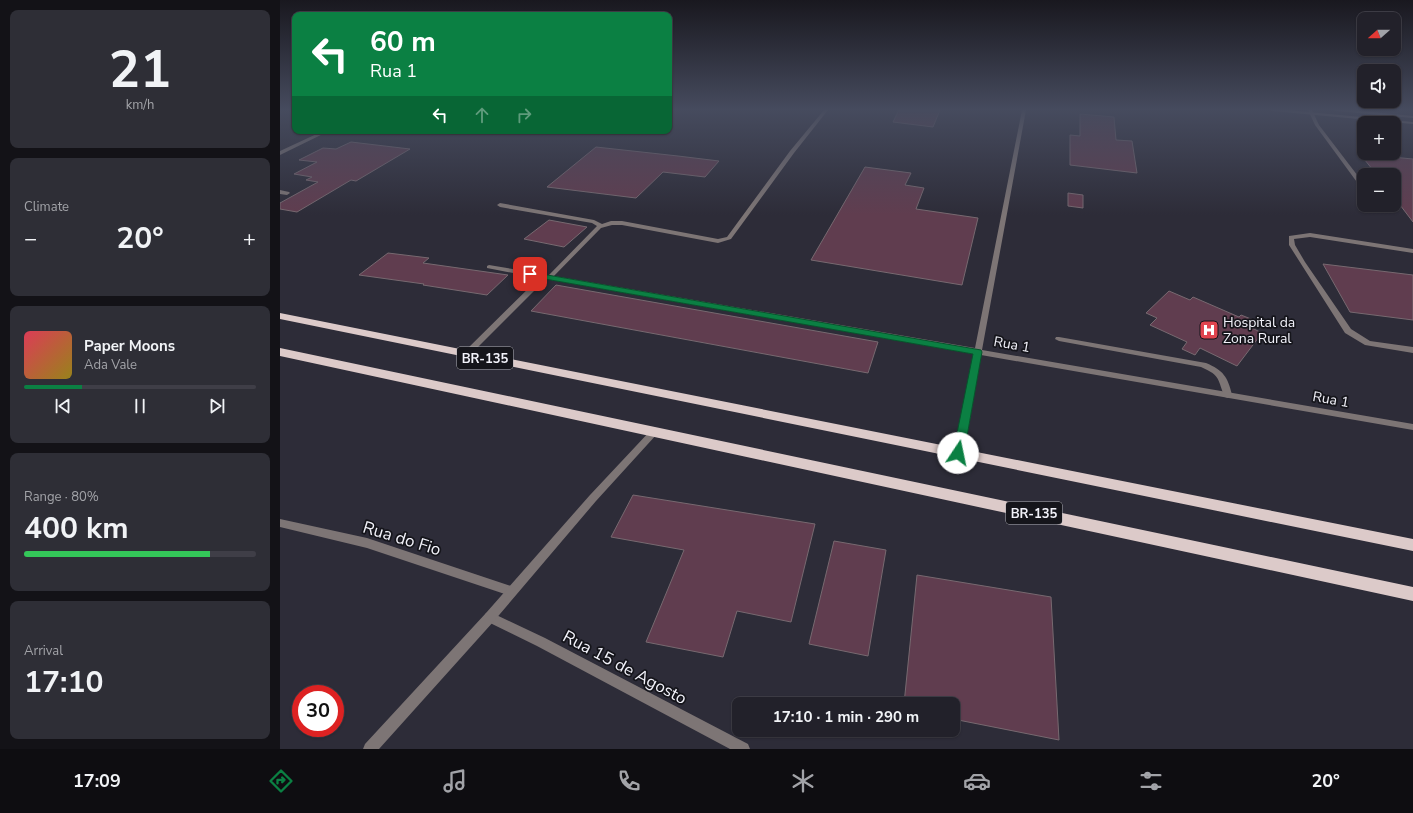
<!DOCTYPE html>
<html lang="en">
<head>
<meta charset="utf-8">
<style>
  :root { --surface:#22212a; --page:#2e2e36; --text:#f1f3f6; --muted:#a2a3a8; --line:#3f3e47; --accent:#0b8043 }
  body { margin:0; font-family:"Nunito Sans",sans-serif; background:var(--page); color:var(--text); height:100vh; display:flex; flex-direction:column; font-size:15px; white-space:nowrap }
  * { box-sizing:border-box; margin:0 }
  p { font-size:13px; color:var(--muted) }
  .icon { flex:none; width:22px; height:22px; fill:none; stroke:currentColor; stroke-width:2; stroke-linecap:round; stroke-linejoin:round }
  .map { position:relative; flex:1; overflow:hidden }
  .side { display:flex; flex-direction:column; gap:10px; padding:10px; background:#131217; width:280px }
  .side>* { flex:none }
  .guide { position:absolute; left:12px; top:12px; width:380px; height:122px; border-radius:8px; box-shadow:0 1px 3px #0004,0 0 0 1px var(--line); background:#0b8043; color:#fff; overflow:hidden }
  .needle { width:26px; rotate:249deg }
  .controls { position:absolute; left:1077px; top:12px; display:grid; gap:8px }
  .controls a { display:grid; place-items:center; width:44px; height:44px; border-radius:8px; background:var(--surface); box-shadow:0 1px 3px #0004,0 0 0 1px var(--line); font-size:20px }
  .speed { position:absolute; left:12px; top:685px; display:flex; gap:8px; font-size:20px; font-weight:700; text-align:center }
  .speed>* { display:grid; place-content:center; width:52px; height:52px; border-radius:50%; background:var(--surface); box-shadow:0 1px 3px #0004,0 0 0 1px var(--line); line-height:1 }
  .speed .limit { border:6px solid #d22; background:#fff; color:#111 }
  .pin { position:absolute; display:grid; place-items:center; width:34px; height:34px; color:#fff; margin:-17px; border-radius:8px; box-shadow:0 2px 6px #0006 }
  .me { position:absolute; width:44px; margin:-22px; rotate:11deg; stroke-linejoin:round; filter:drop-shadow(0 0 3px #0008) }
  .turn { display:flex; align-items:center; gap:14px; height:84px; padding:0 12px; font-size:18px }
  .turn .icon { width:52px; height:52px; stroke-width:2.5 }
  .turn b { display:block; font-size:28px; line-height:34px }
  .lanes { display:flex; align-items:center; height:38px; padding:0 12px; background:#0003; justify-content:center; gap:20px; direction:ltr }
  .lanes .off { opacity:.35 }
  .big { font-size:30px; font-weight:700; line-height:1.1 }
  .side .tile { flex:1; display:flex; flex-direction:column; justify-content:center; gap:6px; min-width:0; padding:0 14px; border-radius:8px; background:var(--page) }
  .side .dial { align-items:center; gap:0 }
  .dial b { font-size:52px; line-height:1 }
  .song { display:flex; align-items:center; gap:12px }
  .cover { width:48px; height:48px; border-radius:6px; background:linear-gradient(135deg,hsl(350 70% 55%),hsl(50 70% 35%)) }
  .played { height:4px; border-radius:2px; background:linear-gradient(90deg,var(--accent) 25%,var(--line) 25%) }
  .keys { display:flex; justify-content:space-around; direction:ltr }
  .heat { display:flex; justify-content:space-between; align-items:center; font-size:22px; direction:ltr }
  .charge { height:6px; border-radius:3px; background:linear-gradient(90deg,#34c759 80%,var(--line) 0) }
  .trip { position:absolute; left:452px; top:697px; width:228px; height:40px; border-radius:8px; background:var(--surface); box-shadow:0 1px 3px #0004,0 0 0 1px var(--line); font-weight:700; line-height:40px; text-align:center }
  .dock { display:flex; height:64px; justify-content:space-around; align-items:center; background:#0e0d11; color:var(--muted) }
  .dock .icon { width:28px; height:28px }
  .dock .current { color:var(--accent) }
  .dock b { font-size:18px; color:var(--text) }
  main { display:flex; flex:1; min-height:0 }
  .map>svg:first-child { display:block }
</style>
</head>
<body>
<main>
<section class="side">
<div class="tile dial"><b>21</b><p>km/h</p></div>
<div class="tile"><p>Climate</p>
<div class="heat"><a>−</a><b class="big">20°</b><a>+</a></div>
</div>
<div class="tile">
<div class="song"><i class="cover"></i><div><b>Paper Moons</b><p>Ada Vale</p></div></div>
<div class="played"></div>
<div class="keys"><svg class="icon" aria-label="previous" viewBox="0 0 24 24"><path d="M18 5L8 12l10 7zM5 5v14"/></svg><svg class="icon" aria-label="pause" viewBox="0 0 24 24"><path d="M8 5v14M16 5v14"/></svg><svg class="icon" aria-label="next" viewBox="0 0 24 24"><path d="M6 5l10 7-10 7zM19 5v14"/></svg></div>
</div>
<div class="tile"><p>Range · 80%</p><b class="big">400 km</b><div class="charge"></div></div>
<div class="tile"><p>Arrival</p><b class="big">17:10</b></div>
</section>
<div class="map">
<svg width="1133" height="749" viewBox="0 0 1133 749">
  <rect width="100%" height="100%" fill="#2d2c38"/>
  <!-- building -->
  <path fill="#603d4f" stroke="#776970" d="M619 110H660L653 127 613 122Z
    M800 114 834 117 836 140 852 141 857 173 790 165V135L800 136Z
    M71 142 130 149 76 181 71 180 17 212 0 209V203L38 182 26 180 32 177 14 174 37 162 19 160 43 148 56 149Z
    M316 147 398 156 439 161 425 177 383 172 356 198 267 187Z
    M1080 154 1133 159V222L1114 197V175H1097Z
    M585 167 631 173 625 185 644 188 636 209 698 218 682 285 531 260Z
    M788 193 803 195V208L788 206Z
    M269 220 307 227 284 247 244 239Z
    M108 253 149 258 143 263 228 275 207 295 143 285 144 284 79 275Z
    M1043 264 1133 275V320L1070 312Z
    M276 285 598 342 588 373 251 311Z
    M889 291 910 300 913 297 959 317 961 315 976 321 970 327 982 333 957 366 920 348 915 355 902 349 907 342 870 325 877 318 866 313Z
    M353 495 535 524 511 622 457 611 443 657 366 642 404 550 331 537Z
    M554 541 606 550 588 656 529 644Z
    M637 575 771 597 779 740 673 719V704H624Z"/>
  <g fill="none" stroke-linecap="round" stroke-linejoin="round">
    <!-- service -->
    <path fill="#7d7575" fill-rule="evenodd" d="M544 110H548L514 153 451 239 438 243 342 225H332L321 228 271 279H267V277L317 226 312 223 220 207 217 205 220 203 314 220 322 224 331 221H342L438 239 447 237 510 151Z
      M1028 110H1032L1039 125 1084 184V190L1082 189 1035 125Z
      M43 131H49L0 155V151Z
      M0 190 9 192 10 193 7 195 0 194Z
      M1093 205H1099L1100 207 1095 208Z
      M1030 233 1133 249V253L1030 237 1014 239 1015 245 1025 262 1071 329 1090 341 1133 347V353L1085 345 1065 333 1009 245V236Z
      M776 337H779L926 363C943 370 948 377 952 395L948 398 945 397C937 380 942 376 921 367L779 341 775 339Z"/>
    <!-- minor -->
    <path fill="#7d7575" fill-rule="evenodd" d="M742 110H746L702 350 1133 424V430L701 355 684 453 682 456 679 457 676 456 674 453 694 354 266 279 189 356H183L182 354 259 278 207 268V266L209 265 695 348Z
      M0 519 87 538 231 586 235 587 236 591 235 595 231 596 87 548 0 527Z
      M210 612 265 638 468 744 470 749H450L257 646 206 621 204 617 206 613Z"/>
    <!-- tertiary -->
    <path fill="#7d7575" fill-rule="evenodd" d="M990 110H1008L1133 122V124L992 111Z
      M1054 110H1072L1133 116V118L1056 111Z
      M374 429 377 430 378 432 377 434 316 501 214 621 99 749H83L85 744 206 613 310 495 371 430Z"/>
    <!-- trunk -->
    <path fill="#dccac9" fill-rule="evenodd" d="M0 313 1133 539V551L0 319Z
      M0 348 1133 587V601L0 356Z"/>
  </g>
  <!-- sky -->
  <linearGradient id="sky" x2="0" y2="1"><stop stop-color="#19181f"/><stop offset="0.51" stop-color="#464b5e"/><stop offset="1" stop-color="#464b5e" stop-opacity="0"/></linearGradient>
  <rect width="1133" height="215" fill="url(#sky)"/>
  <!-- route -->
  <path fill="#0b8043" stroke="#07532c" d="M250 272 701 350 702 352 684 453 682 456H675L673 453 693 354 248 276 246 274Z"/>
  <!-- icons -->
  <defs>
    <symbol id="hospital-square" viewBox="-11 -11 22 22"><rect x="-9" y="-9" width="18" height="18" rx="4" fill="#e0444e" stroke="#15151b"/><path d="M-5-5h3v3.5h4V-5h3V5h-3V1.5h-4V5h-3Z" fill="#fff"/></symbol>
  </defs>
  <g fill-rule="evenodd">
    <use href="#hospital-square" x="918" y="319" width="22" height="22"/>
  </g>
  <g text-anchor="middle" stroke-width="3.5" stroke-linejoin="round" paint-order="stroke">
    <!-- shield labels -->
    <g fill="#15151b" stroke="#b0b0b7" stroke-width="1">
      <rect x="177" y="347" width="56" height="22" rx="3"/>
      <rect x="726" y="502" width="56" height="22" rx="3"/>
    </g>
    <g font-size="13" font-weight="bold" fill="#f2f2fa">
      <text x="205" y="363">BR-135</text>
      <text x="754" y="518">BR-135</text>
    </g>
    <!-- poi labels -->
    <g font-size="14" fill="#f2f2fa" stroke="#15151b" text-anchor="start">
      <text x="943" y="327">Hospital da<tspan x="943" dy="16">Zona Rural</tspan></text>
    </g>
    <!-- street labels -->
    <g font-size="14" fill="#f2f2fa" stroke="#15151b">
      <text transform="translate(732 344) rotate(10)" y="5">Rua 1</text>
      <text transform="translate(1051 399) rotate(10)" y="5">Rua 1</text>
    </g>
    <!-- near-street labels -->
    <g font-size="17" fill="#f2f2fa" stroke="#15151b">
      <text transform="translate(122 538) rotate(17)" y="6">Rua do Fio</text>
      <text transform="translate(345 667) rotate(28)" y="6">Rua 15 de Agosto</text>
    </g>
  </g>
</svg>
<div class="controls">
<a><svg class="needle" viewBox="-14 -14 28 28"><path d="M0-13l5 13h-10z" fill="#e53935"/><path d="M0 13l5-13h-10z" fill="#a2a3a8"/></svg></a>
<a><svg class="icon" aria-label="sound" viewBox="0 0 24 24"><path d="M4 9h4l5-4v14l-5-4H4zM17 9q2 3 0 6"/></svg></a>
<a>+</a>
<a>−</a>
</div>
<div class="speed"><div class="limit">30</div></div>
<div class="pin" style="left:250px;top:274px;background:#d93025"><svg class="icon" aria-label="arrive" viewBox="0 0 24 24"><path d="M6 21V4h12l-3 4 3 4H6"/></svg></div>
<svg class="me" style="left:678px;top:453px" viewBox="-20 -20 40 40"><circle r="19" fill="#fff"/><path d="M0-13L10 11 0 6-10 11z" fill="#0b8043"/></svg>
<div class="trip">17:10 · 1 min · 290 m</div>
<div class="guide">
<div class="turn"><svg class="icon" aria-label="left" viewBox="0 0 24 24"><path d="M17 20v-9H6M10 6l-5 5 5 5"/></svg><div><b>60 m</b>Rua 1</div></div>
<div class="lanes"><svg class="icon" aria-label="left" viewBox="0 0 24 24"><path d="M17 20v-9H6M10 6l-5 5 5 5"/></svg><svg class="icon off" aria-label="ahead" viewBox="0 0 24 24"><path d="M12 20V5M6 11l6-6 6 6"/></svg><svg class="icon off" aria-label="right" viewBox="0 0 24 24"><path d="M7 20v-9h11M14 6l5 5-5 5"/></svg></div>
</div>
</div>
</main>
<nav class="dock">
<b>17:09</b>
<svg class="icon current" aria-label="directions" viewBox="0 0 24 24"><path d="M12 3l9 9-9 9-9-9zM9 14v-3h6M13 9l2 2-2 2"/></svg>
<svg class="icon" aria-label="music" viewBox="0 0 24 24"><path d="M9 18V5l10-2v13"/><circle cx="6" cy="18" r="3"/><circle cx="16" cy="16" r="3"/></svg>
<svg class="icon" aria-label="phone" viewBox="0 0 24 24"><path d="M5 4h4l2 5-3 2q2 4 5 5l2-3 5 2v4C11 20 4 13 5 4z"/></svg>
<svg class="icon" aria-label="climate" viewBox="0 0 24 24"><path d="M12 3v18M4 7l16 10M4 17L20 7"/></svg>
<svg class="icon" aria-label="car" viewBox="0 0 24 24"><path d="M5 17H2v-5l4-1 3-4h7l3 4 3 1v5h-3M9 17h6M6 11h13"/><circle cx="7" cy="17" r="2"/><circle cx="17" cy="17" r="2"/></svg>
<svg class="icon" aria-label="filters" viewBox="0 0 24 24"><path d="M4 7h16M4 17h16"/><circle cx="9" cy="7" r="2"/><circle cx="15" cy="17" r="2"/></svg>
<b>20°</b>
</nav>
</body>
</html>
